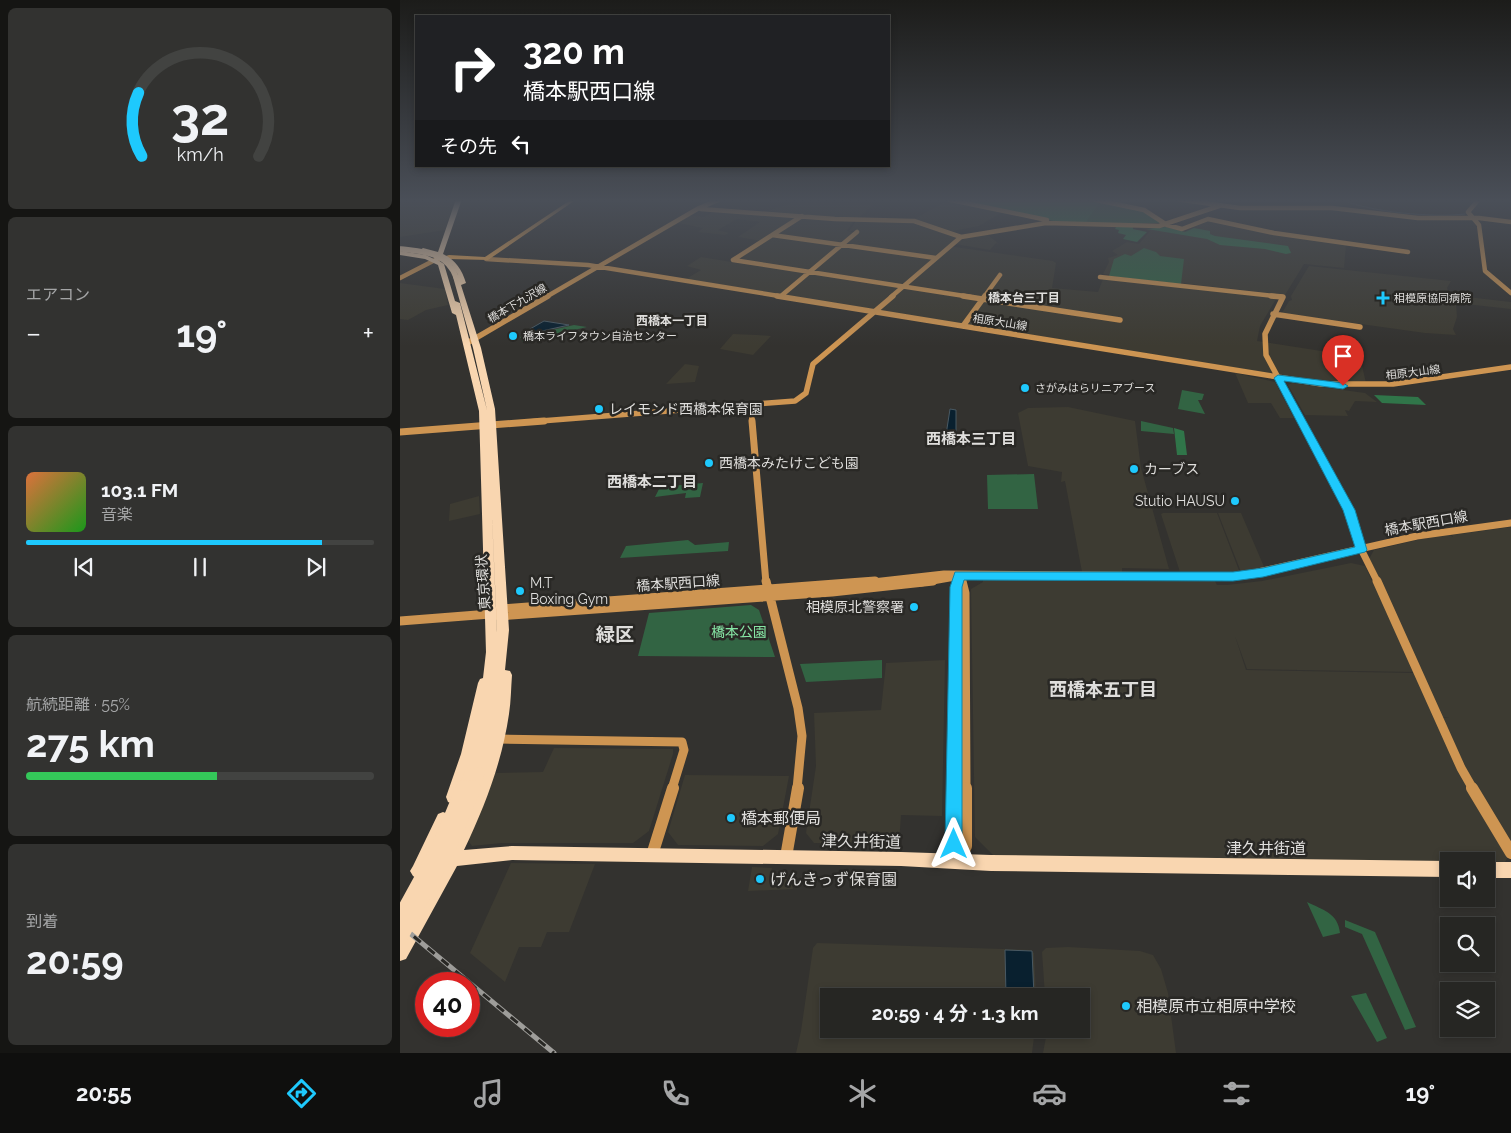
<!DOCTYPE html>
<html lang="ja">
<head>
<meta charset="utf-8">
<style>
  :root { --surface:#262623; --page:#323230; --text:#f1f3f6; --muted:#a4a5a6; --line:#424341; --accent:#1ec9fd }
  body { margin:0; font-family:Raleway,"Noto Sans JP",sans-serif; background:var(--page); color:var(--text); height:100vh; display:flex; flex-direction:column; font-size:19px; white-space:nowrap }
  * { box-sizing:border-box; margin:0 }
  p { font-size:16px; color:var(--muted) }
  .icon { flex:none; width:28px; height:28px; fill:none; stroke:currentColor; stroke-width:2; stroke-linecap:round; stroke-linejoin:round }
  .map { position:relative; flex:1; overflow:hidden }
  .details { display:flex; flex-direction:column; gap:8px; padding:8px; background:#151513; width:400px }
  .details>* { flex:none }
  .top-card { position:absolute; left:15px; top:15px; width:475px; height:152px; border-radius:0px; box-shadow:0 2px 8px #0003,0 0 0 1px var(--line); background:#202124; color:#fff; overflow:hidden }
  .tools { position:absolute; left:1040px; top:852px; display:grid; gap:10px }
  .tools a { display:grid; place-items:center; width:55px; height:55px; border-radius:0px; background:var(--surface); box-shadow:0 2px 8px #0003,0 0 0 1px var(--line); font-size:25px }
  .speed { position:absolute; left:15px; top:972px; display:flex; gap:10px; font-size:25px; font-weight:700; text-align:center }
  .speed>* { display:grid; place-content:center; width:65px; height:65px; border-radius:50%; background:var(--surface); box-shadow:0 2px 8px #0003,0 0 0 1px var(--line); line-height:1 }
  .speed .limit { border:8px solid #d22; background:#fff; color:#111 }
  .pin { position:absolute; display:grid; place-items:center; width:42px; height:42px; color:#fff; margin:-51px -21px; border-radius:50% 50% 50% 0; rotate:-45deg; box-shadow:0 0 5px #0007 }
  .pin .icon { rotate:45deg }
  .me { position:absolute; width:55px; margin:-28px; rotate:0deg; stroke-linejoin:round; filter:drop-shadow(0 0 4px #0008) }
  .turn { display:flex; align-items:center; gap:18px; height:105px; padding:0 25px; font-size:22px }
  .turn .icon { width:65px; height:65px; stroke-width:2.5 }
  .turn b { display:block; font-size:35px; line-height:42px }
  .then { display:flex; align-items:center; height:48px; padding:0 25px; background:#0003; gap:10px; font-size:19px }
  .big { font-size:38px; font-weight:700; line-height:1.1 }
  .details .tile { flex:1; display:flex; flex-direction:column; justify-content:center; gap:8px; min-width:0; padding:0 18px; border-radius:8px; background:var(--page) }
  .details .dial { align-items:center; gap:0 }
  .dial svg { height:130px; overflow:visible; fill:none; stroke:var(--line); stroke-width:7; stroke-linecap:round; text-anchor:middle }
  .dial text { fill:var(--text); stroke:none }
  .song { display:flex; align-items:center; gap:15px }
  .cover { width:60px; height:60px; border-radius:8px; background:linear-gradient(135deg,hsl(20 70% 55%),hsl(120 70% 35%)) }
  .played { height:5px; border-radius:2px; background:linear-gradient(90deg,var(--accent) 85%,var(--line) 85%) }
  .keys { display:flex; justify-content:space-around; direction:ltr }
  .heat { display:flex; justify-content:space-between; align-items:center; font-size:28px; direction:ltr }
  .charge { height:8px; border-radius:4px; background:linear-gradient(90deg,#34c759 55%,var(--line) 0) }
  .trip { position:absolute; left:420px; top:988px; width:270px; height:50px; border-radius:0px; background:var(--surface); box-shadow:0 2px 8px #0003,0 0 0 1px var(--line); font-weight:700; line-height:50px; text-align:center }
  .dock { display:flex; height:80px; justify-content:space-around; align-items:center; background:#0f0f0e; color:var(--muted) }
  .dock .icon { width:35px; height:35px }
  .dock .active { color:var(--accent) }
  .dock b { font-size:22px; color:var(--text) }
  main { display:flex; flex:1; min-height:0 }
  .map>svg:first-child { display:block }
</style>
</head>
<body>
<main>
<section class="details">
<div class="tile dial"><svg viewBox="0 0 100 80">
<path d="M14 69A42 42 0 1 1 86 69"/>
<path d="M14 69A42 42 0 0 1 12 30" stroke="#1ec9fd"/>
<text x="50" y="56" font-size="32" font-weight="700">32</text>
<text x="50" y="72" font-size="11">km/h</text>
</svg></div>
<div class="tile"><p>エアコン</p>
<div class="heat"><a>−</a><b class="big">19°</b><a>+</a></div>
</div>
<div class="tile">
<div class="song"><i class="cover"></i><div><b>103.1 FM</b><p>音楽</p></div></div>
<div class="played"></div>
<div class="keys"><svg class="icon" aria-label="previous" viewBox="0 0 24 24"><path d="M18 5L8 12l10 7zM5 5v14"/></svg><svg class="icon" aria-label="pause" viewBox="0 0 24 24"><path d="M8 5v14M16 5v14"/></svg><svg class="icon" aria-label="next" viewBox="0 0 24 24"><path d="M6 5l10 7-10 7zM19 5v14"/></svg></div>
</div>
<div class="tile"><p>航続距離 · 55%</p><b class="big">275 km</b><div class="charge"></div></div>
<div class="tile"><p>到着</p><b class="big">20:59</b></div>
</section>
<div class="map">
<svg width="1111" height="1053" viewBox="0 0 1111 1053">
  <rect width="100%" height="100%" fill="#33322f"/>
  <!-- built -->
  <path fill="#3d3b32" d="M0 199H55L45 230 0 237Z
    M398 199H420L432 202 474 204 456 220 368 211 400 200Z
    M548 200 601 213 579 226 552 231 514 219Z
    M316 210 400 216 362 241 338 237 360 222 337 219 318 230 329 233 325 235 298 232 303 228 277 223 291 215 304 217Z
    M402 217 454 221 447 231 454 232 441 243 376 235Z
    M806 220 946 244 944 268 904 264 885 295 703 274 709 262 708 258 718 255 712 251 727 242 739 244 750 231 738 227 766 226 786 231Z
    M456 221 516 223 557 238 548 246 653 261 656 263 652 288 698 292 703 279 873 297 876 299 860 326 857 341 960 357 966 383 906 379 286 279 301 270 287 266 301 257 344 264 336 260 373 236 443 246 458 231H449Z
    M587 234 599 244 596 243 590 250 555 244 565 238Z
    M909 266 1051 281 1047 288 1050 295 1111 302V309L1056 303 1057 317 1053 329 1056 335 1025 333 882 313 889 301 892 300 891 296Z
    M0 283 45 289 48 305 26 310 8 320 0 319Z
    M333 334 357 335 371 336 353 355 320 349Z
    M285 364 299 366 295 382 266 384Z
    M835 373 875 382 894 418H880L871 403H848Z
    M892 383 965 393 977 402 955 401 949 411 945 410 948 416 905 415 888 385Z
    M668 407 735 421 741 468 769 569 722 568V572H682L665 481 661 482 662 472 628 466 618 413 628 408Z
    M79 496 80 514 49 521 50 504Z
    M763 513H817L840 573 780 572 761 514Z
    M818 513H841L865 569 841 572Z
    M1111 527V844L1066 769 1043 718H1049L1042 717 969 559 974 550 979 549 1021 539 1050 535 1053 537 1052 535Z
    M951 563 965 566 1014 672 847 669 835 636 846 670 1014 673 1108 857 1105 862 594 856 575 837 571 589 583 582V578L815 581 817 585H827L862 581Z
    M545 660 542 816 501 815 499 844 414 843 406 833 416 766 414 713 481 710 486 663Z
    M154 748 273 749V754L249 831 233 843H102L72 846 67 839 95 773 143 772Z
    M285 775 389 776 378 834 363 846 278 845 268 832Z
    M111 863 195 864 169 932H147L141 947H119L105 982 70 953Z
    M352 867 372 868 370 879H390L393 889 348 891Z
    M417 943 631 950 634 953 636 996H429V1029H635L632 1053H396L401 1031 413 948Z
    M668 947 740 951 753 955 761 969 768 993 776 1053H643L646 1037 645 1029H681V996H645L642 952 646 948Z"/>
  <!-- green -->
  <path fill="#326443" d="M550 199H687L743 211 761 223 683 224 653 221Z
    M744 248 756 252 760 256 784 259 781 284 709 276 714 259 725 254 731 256Z
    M174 325 187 327 123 342 120 337Z
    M782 390 804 394 802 400H798L805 414 778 409Z
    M741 421 773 428 774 434 741 431Z
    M634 474 638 509H588L587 475Z
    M303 483 300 497 285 498 286 493 255 497 260 487Z
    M288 540 295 545 329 542 328 551 220 558 226 546Z
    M351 605 359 610 375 657 238 656 249 613Z
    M482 660V678L406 682 400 664Z
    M907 902C923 910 938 913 940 933L923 937Z
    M945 920 975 932 1016 1027 1005 1030 962 934 945 927Z
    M966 993 987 1038 977 1042 951 996Z"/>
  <!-- forest -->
  <path fill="#307549" d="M552 199H687L700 202 686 222C662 227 580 205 552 199Z
    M716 227H733V229L747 232 737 242 723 239 726 235 718 233 719 230 715 229Z
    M766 227 785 232 794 228 810 231V234L815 236 888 246 891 253 886 254 865 249 820 245 807 239 747 229Z
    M974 395 1018 397 1026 405 982 403Z
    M774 428 784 431 787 455H777Z"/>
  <!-- water -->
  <path fill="#09202f" stroke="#495963" d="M144 321 169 325 124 335 123 333Z
    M550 409 556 410V436L546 435Z
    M605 950 632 951 634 996H606Z"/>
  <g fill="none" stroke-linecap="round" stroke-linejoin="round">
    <!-- stream -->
    <path stroke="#495963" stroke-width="1" d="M940 199C968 212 1034 218 1065 214"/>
    <!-- secondary-far4 -->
    <path stroke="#ce9552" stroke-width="4.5" d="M546 199 647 220
      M692 199 744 210 767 225 782 229 808 219 874 233 1008 252
      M776 199 840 208H932L1018 218H1079L1111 222
      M1079 199 1068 212 1079 225 1085 271 1111 293
      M301 209 435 219 514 221 561 237
      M402 216 333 260 571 297
      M372 235 536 258
      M86 259 188 265 385 297
      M700 277 883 297
      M0 278 35 260
      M381 296 457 232
      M146 297 299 208 321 199
      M491 297 561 237 646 223 759 226 819 206
      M584 297 600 275"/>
    <!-- secondary-far3 -->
    <path stroke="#ce9552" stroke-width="5.5" d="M377 296 921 384H993L1111 367
      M563 296 720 320
      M871 296 883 297 865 334 866 355 902 422
      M873 314 960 327
      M563 326 585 296
      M69 342 148 296
      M351 405 352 422
      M128 422 395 401 406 393 413 364 493 296"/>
    <!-- secondary-far2 -->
    <path stroke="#ce9552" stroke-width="7" d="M352 421 366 583
      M901 421 949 510 961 549 978 583
      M0 432 144 421
      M560 575 562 583
      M464 583 544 574 840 576 1017 536 1111 523
      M521 583 555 577
      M557 583 560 575"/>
    <!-- secondary-far1 -->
    <path stroke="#ce9552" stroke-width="9" d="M366 581 398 708 402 736 397 789
      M562 581 565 593 566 789
      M977 581 1061 768 1073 789
      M99 616 432 592 533 581
      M0 621 90 614 101 609 475 581
      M98 739 282 742 284 750 272 789
      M554 789 556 587 558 581"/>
    <!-- secondary -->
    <path stroke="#ce9552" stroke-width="12" d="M554 788V844L559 862
      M1072 788 1111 853
      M252 855 273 788
      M386 857 398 788
      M559 862 566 846V788"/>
    <!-- primary -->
    <path fill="#f9b057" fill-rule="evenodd" d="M172 199H177L88 260 49 259 36 262 33 260 49 255 85 257Z"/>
    <!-- highway -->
    <path fill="#f9d6b0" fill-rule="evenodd" d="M56 199H62L43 254C56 260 62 270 66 283L61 285 81 348 95 409 109 630 105 670 110 671 112 675C111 688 111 701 109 714 102 762 85 806 64 850L112 846 501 852 591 855 1049 861V877L591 871 501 866 112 860 57 866 6 959 0 961V937L40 867 34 865 32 860 34 855 48 852 65 817 80 779 75 778 70 780 66 779 58 802 53 804 48 802 46 797 61 754 78 683 80 679 83 678 86 652 79 411 56 315 52 313 38 265 25 259 0 255V251L26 255 34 259 36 255 20 250 23 248 38 252ZM41 257 52 265 58 275 53 277 73 348 87 410 60 303 55 301 44 264 38 260ZM91 493 97 630V632Z
      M43 812 48 814 50 819 23 876 18 879 13 876 10 871 13 866 38 814Z
      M1086 862H1111V878H1086Z"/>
    <defs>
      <path id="rail" d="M0 925 154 1053"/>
    </defs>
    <!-- rail casing -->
    <use href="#rail" stroke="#9e9d9a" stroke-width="5"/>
    <!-- rail -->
    <use href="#rail" stroke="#292825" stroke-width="3" stroke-dasharray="9" stroke-linecap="butt"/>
    <!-- highway-bridge-far2 -->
    <path stroke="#f9d6b0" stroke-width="5.5" d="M1 249C24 252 47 252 56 277"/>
    <!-- highway-bridge-far1 -->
    <path stroke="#f9d6b0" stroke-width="12" d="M64 789 70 774
      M72 789 79 773"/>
    <!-- highway-bridge -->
    <path stroke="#f9d6b0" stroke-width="16" d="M0 919 39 848 64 788
      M0 937 48 848 73 788"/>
  </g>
  <!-- sky -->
  <linearGradient id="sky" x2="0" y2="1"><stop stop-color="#1c1c1a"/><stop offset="0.58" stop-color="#4a4f58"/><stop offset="1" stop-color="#4a4f58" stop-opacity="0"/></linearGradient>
  <rect width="1111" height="346" fill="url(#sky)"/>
  <!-- route -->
  <path fill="#1ec9fd" stroke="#1483a4" d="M878 375 943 383 948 386 943 389 884 381 955 510 967 550 965 552 863 577 833 581 564 580 562 587V844L559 850 554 853 548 850 545 844 550 587 555 572H833L863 568 955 547 943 510 874 378Z"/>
  <!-- markers -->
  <g fill="#1ec9fd" stroke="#292825" stroke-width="2">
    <path d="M980.5 290.5h5v5h5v5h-5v5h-5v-5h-5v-5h5z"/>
    <circle cx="113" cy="336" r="5"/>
    <circle cx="625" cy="388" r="5"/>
    <circle cx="199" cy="409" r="5"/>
    <circle cx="309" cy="463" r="5"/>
    <circle cx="734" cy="469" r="5"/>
    <circle cx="835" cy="501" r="5"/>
    <circle cx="120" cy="591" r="5"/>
    <circle cx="514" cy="607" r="5"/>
    <circle cx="331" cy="818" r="5"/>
    <circle cx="360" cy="879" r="5"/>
    <circle cx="726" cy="1006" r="5"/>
  </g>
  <g text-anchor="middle" stroke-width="5" stroke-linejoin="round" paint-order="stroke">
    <!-- far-poi labels -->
    <g font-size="11" fill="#dfdedc" stroke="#292825" text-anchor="start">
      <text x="994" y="302">相模原協同病院</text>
      <text x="123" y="340">橋本ライフタウン自治センター</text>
      <text x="635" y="392">さがみはらリニアブース</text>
    </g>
    <!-- far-street labels -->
    <g font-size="11" fill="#dfdedc" stroke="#292825">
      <text transform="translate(117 303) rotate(-30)" y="4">橋本下九沢線</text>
      <text transform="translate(600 322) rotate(9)" y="4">相原大山線</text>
      <text transform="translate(1013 372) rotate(-7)" y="4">相原大山線</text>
    </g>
    <!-- far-neighbourhood labels -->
    <g font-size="12" font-weight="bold" fill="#dfdedc" stroke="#292825">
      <text x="624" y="302">橋本台三丁目</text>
      <text x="272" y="325">西橋本一丁目</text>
    </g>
    <!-- poi labels -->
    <g font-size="14" fill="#dfdedc" stroke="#292825" text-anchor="start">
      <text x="209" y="414">レイモンド西橋本保育園</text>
      <text x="319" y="468">西橋本みたけこども園</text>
      <text x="744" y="474">カーブス</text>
      <text x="825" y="506" text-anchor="end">Stutio HAUSU</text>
      <text x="130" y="588">M.T<tspan x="130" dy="16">Boxing Gym</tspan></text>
      <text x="504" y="612" text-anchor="end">相模原北警察署</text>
    </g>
    <!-- street labels -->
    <g font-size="14" fill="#dfdedc" stroke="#292825">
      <text transform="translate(1026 523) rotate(-10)" y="5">橋本駅西口線</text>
      <text transform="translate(83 582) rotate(-94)" y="5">東京環状</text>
      <text transform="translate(278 583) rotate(-4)" y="5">橋本駅西口線</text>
    </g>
    <!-- park labels -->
    <g font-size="14" fill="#86e6a5" stroke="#292825">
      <text x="339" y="637">橋本公園</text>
    </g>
    <!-- neighbourhood labels -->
    <g font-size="15" font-weight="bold" fill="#dfdedc" stroke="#292825">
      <text x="571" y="444">西橋本三丁目</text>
      <text x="252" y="487">西橋本二丁目</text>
    </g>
    <!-- near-poi labels -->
    <g font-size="16" fill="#dfdedc" stroke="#292825" text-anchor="start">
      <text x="341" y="824">橋本郵便局</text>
      <text x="370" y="885">げんきっず保育園</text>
      <text x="736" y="1012">相模原市立相原中学校</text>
    </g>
    <!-- near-street labels -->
    <g font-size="16" fill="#dfdedc" stroke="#292825">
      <text transform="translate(461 841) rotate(1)" y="6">津久井街道</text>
      <text x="866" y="854">津久井街道</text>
    </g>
    <!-- near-neighbourhood labels -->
    <g font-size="18" font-weight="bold" fill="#dfdedc" stroke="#292825">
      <text x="703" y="696">西橋本五丁目</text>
    </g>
    <!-- district labels -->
    <g font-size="19" font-weight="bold" fill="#dfdedc" stroke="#292825">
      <text x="215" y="641">緑区</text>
    </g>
  </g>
</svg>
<div class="tools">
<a><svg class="icon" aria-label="sound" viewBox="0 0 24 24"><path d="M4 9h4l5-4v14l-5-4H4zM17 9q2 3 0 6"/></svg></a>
<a><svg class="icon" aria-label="search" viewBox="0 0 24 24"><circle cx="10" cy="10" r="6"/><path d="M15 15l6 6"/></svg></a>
<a><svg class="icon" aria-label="layers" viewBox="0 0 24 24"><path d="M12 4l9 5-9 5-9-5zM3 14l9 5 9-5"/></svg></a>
</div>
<div class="speed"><div class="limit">40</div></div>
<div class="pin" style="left:943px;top:386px;background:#d93025"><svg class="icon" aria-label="arrive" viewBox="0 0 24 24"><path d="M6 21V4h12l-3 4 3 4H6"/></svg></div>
<svg class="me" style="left:554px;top:844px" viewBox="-20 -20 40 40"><path d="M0-17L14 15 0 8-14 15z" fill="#1ec9fd" stroke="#fff" stroke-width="4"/></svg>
<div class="trip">20:59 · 4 分 · 1.3 km</div>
<div class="top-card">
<div class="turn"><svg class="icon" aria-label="right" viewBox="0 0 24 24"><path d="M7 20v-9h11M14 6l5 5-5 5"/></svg><div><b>320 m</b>橋本駅西口線</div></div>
<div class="then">その先<svg class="icon" aria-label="left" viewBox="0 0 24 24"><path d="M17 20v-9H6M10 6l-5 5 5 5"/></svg></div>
</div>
</div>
</main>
<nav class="dock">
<b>20:55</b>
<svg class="icon active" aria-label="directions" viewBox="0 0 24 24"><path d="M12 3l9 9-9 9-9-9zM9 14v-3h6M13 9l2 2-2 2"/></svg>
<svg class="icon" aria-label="music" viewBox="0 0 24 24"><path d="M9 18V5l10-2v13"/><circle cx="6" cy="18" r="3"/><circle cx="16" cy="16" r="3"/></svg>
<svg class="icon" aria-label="phone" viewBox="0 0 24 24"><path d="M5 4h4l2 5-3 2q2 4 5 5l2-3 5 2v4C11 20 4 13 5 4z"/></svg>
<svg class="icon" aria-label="climate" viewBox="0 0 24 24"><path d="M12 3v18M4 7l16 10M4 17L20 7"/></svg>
<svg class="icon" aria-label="car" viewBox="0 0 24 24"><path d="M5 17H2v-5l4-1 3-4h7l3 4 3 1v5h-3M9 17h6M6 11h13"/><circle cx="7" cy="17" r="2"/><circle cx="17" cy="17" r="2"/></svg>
<svg class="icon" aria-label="filters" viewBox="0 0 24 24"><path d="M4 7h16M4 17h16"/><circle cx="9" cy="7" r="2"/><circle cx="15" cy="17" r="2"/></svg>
<b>19°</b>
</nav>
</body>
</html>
